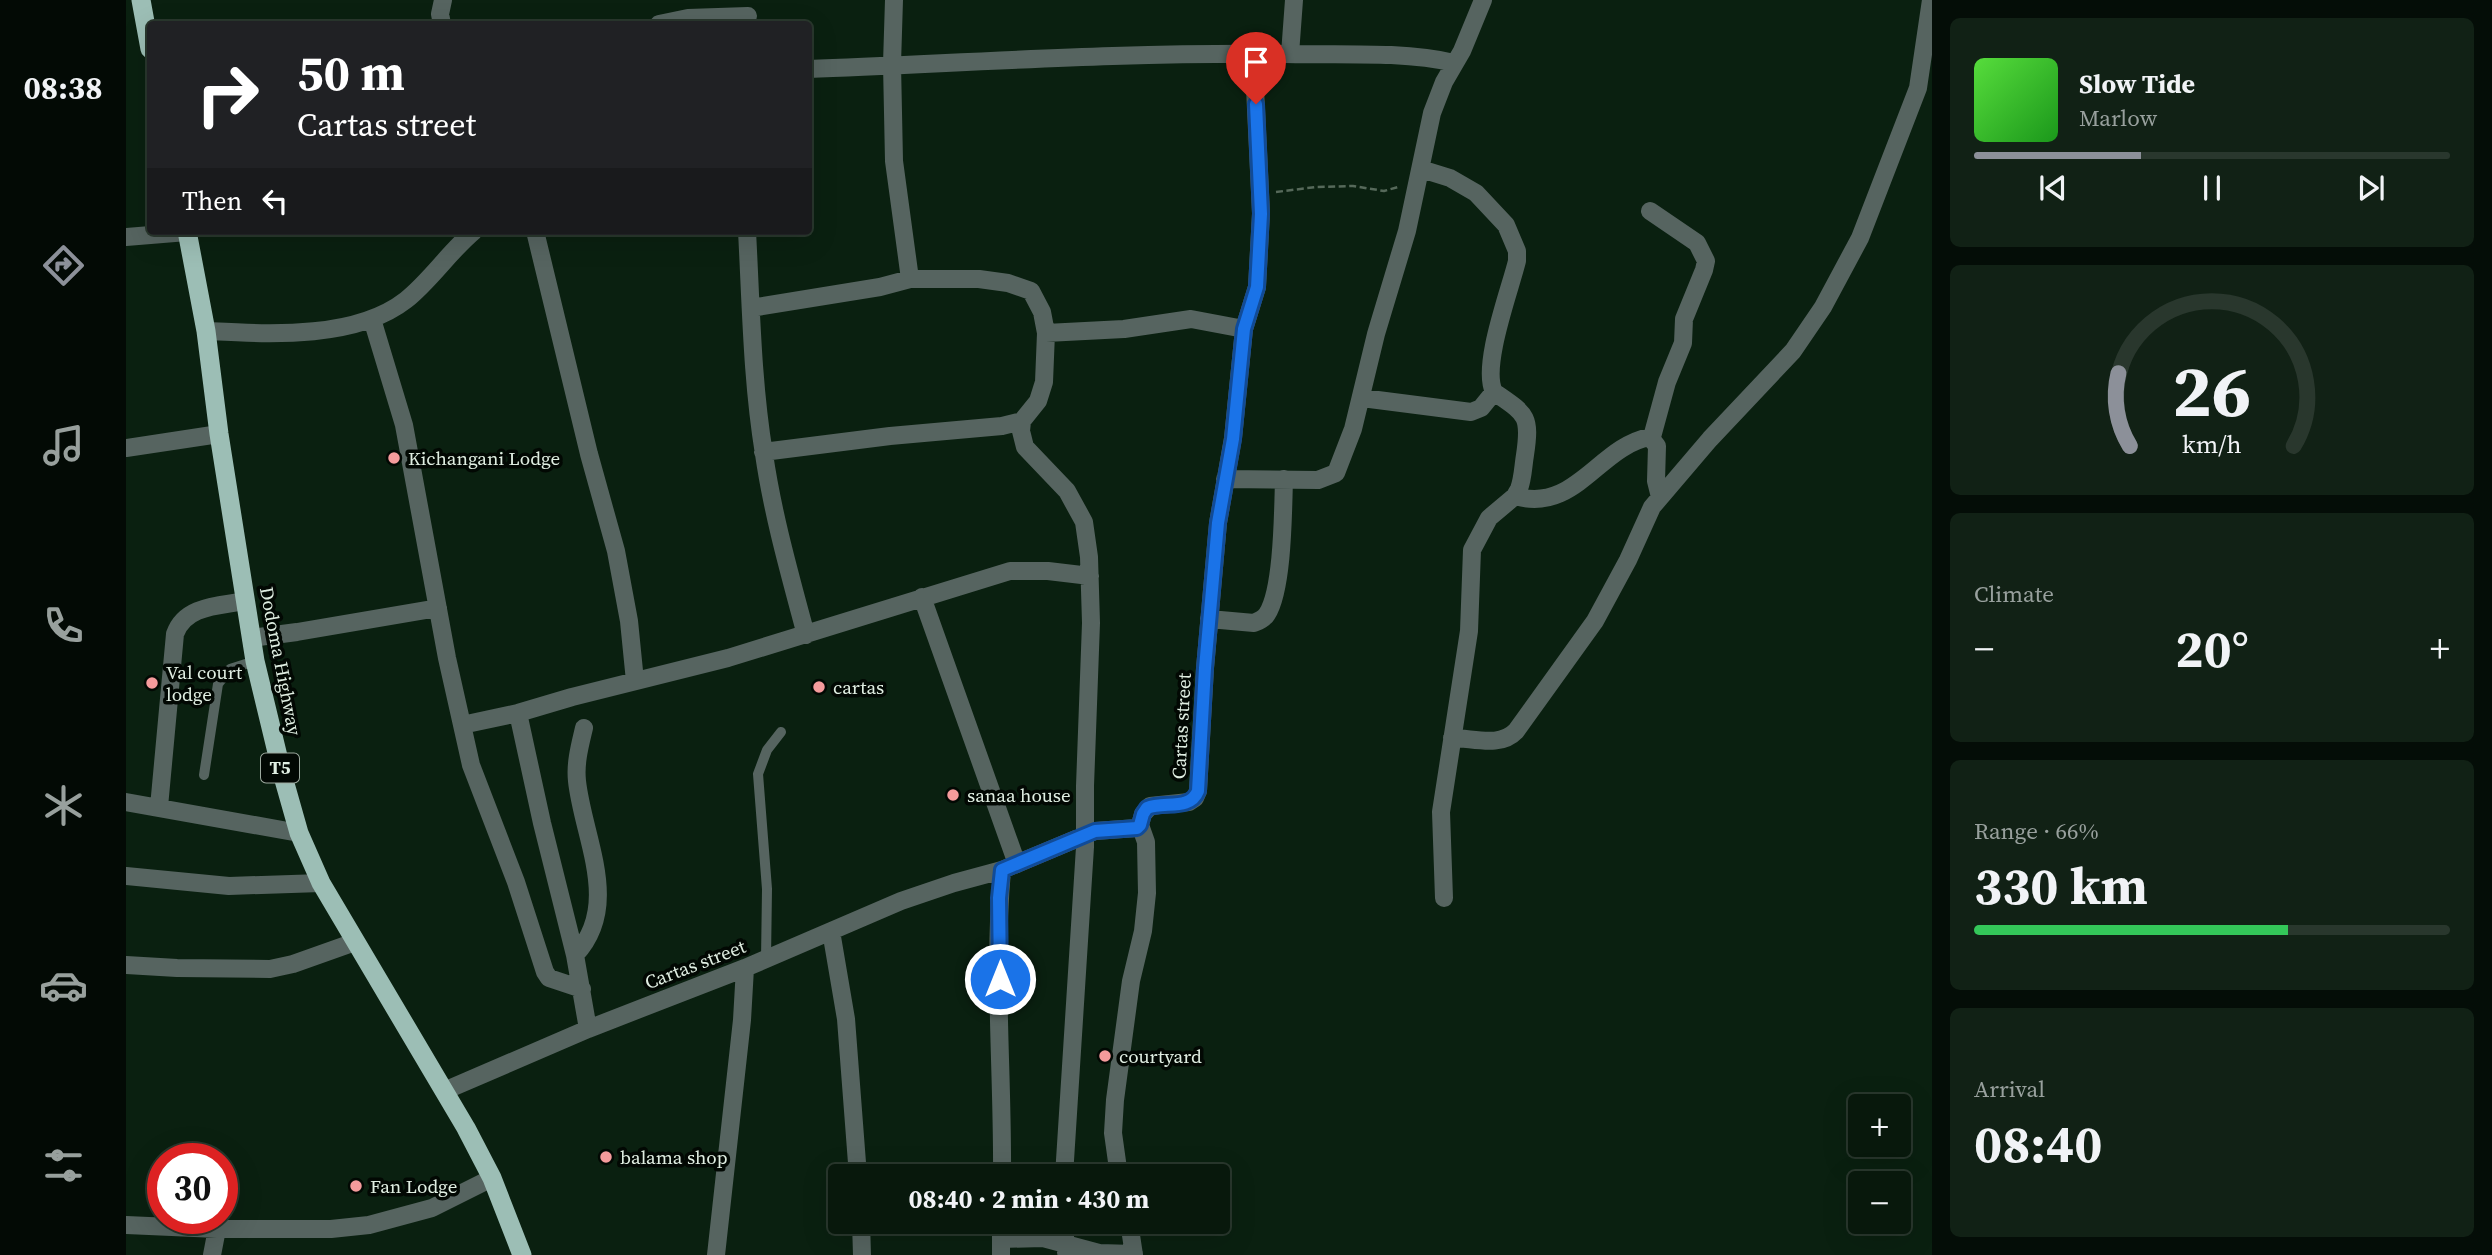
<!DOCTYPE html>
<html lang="en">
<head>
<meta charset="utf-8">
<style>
  :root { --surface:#08180c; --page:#112115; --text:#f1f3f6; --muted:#98a09d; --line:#29372d; --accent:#8c9099 }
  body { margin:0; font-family:"Source Serif 4",serif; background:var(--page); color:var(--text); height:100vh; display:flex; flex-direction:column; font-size:26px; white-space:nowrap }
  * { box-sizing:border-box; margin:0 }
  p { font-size:23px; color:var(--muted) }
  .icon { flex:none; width:38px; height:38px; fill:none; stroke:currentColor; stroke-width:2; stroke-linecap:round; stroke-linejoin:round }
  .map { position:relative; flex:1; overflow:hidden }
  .sheet { display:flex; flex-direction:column; gap:18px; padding:18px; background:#040d07; width:560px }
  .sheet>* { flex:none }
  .hud { position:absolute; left:21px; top:21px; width:665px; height:214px; border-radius:7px; box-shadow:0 7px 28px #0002,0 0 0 2px var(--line); background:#202124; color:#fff; overflow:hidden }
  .controls { position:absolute; left:1722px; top:1094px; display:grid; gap:14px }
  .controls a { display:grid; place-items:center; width:63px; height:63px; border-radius:7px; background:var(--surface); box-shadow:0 7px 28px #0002,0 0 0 2px var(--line); font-size:35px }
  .speed { position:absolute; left:21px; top:1143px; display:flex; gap:14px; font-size:35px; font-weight:700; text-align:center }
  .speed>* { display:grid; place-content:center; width:91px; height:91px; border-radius:50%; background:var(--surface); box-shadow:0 7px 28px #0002,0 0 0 2px var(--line); line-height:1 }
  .speed .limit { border:10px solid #d22; background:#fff; color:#111 }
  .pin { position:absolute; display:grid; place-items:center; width:60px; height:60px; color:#fff; margin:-72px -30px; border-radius:50% 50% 50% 0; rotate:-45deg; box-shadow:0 0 7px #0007 }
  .pin .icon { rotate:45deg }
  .me { position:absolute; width:77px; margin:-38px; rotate:0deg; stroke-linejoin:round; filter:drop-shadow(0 0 5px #0008) }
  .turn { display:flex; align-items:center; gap:24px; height:147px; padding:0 35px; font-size:32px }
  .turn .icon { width:91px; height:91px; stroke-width:2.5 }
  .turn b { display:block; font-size:49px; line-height:60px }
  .then { display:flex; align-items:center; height:66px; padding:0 35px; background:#0003; gap:14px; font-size:26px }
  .big { font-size:52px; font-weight:700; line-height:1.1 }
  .sheet .widget { flex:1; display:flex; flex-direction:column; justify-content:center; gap:10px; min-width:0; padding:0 24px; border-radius:10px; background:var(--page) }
  .sheet .dial { align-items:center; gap:0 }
  .dial svg { height:182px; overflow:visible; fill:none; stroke:var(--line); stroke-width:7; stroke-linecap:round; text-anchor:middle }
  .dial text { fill:var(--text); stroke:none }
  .song { display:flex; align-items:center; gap:21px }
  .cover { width:84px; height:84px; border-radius:10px; background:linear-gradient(135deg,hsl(110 70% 55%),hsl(120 70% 35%)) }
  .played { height:7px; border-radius:4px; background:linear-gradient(90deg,var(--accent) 35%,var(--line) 35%) }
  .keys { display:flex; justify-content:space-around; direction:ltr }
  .heat { display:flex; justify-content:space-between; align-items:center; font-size:38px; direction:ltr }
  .charge { height:10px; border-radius:5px; background:linear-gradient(90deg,#34c759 66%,var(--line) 0) }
  .trip { position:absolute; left:702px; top:1164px; width:402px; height:70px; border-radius:7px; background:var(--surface); box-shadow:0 7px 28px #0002,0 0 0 2px var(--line); font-weight:700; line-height:70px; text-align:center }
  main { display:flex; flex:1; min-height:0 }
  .tabs { display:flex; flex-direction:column; width:126px; justify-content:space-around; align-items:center; background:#030a05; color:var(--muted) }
  .tabs .icon { width:49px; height:49px }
  .tabs .current { color:var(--accent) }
  .tabs b { font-size:32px; color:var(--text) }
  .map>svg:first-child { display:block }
</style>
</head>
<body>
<main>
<nav class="tabs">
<b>08:38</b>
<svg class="icon current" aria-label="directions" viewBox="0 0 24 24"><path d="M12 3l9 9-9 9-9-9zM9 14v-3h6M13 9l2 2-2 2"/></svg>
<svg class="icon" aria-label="music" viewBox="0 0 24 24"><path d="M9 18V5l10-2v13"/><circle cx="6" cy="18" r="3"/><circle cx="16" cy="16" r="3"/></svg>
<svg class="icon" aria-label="phone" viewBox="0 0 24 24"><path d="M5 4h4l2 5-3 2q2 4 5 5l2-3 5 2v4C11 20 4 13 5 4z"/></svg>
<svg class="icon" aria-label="climate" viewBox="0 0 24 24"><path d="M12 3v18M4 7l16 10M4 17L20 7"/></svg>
<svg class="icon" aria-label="car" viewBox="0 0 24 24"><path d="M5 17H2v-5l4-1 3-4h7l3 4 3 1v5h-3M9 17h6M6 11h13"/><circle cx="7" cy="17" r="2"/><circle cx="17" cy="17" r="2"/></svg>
<svg class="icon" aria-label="filters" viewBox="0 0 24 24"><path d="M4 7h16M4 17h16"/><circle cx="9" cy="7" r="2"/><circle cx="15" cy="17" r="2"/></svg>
</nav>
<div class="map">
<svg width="1806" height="1255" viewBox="0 0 1806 1255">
  <rect width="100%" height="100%" fill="#0a2010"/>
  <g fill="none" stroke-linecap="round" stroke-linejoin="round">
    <!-- path -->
    <path stroke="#56695a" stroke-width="2.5" stroke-dasharray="7 3.5" stroke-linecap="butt" d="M1150 192 1190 187 1227 186 1258 191 1272 187"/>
    <!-- service -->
    <path stroke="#566460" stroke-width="10" d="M78 775 92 684 104 669 129 661
      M640 959 641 889 632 774 641 750 655 732"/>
    <!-- minor -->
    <path stroke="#566460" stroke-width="18" d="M768 0 766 64 768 161 784 279
      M316 24 314 14 317 0
      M533 24 562 18 622 16
      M1164 54 1168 0
      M682 69C841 63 1000 52 1159 54 1210 55 1279 51 1328 63
      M1295 169 1324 178 1350 193 1380 225 1391 251V261C1384 290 1355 366 1368 392 1400 414 1405 415 1399 455 1397 467 1397 478 1393 489L1389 496 1363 518 1346 550 1343 631 1315 812 1318 898
      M1524 211 1571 243 1580 261 1578 270 1558 319 1557 343 1541 382 1526 437
      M409 231 463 454 490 551 503 621 509 681
      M621 231C625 305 626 381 638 454 647 516 664 575 680 635
      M0 237 61 232
      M625 308 754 287 784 279H853L882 283 905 291 916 312 920 333 918 382 912 401 896 421 876 426 764 436 637 452
      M246 319 278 425 321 658 345 765 390 882 419 972 423 978 456 989
      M80 331C141 334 229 340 280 300 305 280 323 252 348 231
      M920 333 998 329 1065 319 1118 329
      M1236 398 1345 412 1355 408 1368 392
      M896 421 895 431 899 447 941 491 958 522 963 557 965 623 959 786V847L938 1176
      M0 448 93 434
      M1099 479 1192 480 1210 473 1227 429 1250 334 1281 231 1306 113 1318 82 1336 51 1357 0
      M1389 496C1449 514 1473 446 1524 437L1531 446 1530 481 1534 497
      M796 597 891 864
      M1083 619 1128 623C1133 621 1138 619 1141 614 1157 590 1157 510 1158 479
      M125 638 171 632 312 608
      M392 713 416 823 449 955 462 1029
      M336 725 392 713 446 697 602 658 884 571H922L964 576
      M1326 738C1347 738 1374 748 1390 731L1469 621 1502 560 1526 507 1584 439 1667 351 1697 307 1734 238 1792 88 1805 0
      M0 802 173 833
      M33 807 49 634C59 605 94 606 119 601
      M876 870C867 972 877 1074 876 1176
      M0 876 103 886 195 883
      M705 931 720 1019 732 1176
      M449 955C496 905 457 838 451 781 449 763 454 745 458 728
      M0 965 51 968 144 969 167 964 229 942
      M318 1091 462 1029 619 968 775 901 828 883 876 870 969 831 1011 828 1014 825 1017 814 1024 806 1063 802 1069 798 1072 791 1079 668 1092 523 1107 438 1118 329 1131 287 1135 213 1129 88 1124 54
      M993 1176 987 1133 989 1100 1005 981 1017 931 1021 893 1020 842 1014 825
      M735 1222 736 1255
      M875 1222V1255
      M938 1222 940 1252
      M1003 1222 1008 1255
      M0 1225 91 1229H205L243 1225 306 1208 366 1178
      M875 1239 917 1238 973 1253 1008 1254
      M86 1255 91 1229
      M590 1255 616 1020 619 968"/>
    <!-- trunk -->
    <path stroke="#9cbeb5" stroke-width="19" d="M15 0 24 49
      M61 231 80 331 93 434 129 661 156 773 173 833 195 883 340 1128 366 1178 396 1255"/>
  </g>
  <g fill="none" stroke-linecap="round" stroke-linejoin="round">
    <defs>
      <path id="route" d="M874 979 873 898 876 870 969 831 1011 828 1014 825 1017 814 1021 808C1038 801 1064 811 1072 791L1079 668 1092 523 1107 439 1118 329 1131 287 1135 214 1130 104"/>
    </defs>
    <!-- route casing -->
    <use href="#route" stroke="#114b97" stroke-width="18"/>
    <!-- route -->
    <use href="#route" stroke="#1a73e8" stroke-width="12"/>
  </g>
  <!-- markers -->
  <g fill="#f59b9c" stroke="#020803" stroke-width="2.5">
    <circle cx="268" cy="458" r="7"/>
    <circle cx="26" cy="683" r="7"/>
    <circle cx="693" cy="687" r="7"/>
    <circle cx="827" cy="795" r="7"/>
    <circle cx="979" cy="1056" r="7"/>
    <circle cx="480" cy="1157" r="7"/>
    <circle cx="230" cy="1186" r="7"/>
  </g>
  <g text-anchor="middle" stroke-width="7" stroke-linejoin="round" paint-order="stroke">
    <!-- shield labels -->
    <rect fill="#020803" stroke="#9da99f" stroke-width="2" x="135" y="753.5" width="38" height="29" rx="5"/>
    <g font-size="18" font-weight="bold" fill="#e0eee2">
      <text x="154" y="774">T5</text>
    </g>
    <!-- poi labels -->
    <g font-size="19" fill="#e0eee2" stroke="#020803" text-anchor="start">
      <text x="282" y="465">Kichangani Lodge</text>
      <text x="40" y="679">Val court<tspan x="40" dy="22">lodge</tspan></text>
      <text x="707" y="694">cartas</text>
      <text x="841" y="802">sanaa house</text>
      <text x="993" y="1063">courtyard</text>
      <text x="494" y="1164">balama shop</text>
      <text x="244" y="1193">Fan Lodge</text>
    </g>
    <!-- street labels -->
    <g font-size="19" fill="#e0eee2" stroke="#020803">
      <text transform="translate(155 661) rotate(79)" y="7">Dodoma Highway</text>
      <text transform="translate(1055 726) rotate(-87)" y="7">Cartas street</text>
      <text transform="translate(569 964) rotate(-21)" y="7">Cartas street</text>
    </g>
  </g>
</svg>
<div class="controls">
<a>+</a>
<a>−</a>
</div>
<div class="speed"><div class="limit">30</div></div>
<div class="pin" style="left:1130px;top:104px;background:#d93025"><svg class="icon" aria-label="arrive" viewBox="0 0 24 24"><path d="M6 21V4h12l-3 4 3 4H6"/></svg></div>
<svg class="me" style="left:874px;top:979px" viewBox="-20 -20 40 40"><circle r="17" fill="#1a73e8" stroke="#fff" stroke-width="3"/><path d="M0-11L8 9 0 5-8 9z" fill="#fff"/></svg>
<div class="trip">08:40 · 2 min · 430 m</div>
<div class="hud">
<div class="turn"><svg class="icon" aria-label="right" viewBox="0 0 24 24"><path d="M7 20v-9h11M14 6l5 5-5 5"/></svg><div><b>50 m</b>Cartas street</div></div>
<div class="then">Then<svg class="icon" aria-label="left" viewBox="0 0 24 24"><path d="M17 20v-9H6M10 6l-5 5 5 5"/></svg></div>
</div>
</div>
<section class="sheet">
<div class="widget">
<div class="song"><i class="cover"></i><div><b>Slow Tide</b><p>Marlow</p></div></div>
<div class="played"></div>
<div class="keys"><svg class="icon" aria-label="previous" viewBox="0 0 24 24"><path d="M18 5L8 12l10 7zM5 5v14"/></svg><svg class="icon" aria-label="pause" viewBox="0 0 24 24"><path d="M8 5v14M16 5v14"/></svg><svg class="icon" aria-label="next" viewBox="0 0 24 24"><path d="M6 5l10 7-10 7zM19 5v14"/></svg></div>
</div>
<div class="widget dial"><svg viewBox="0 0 100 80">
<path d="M14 69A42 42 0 1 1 86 69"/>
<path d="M14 69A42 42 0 0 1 9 37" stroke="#8c9099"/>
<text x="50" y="56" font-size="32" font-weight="700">26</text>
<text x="50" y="72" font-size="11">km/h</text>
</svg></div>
<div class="widget"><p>Climate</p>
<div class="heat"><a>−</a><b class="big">20°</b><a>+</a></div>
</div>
<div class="widget"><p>Range · 66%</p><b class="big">330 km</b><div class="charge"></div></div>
<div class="widget"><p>Arrival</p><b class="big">08:40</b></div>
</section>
</main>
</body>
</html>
